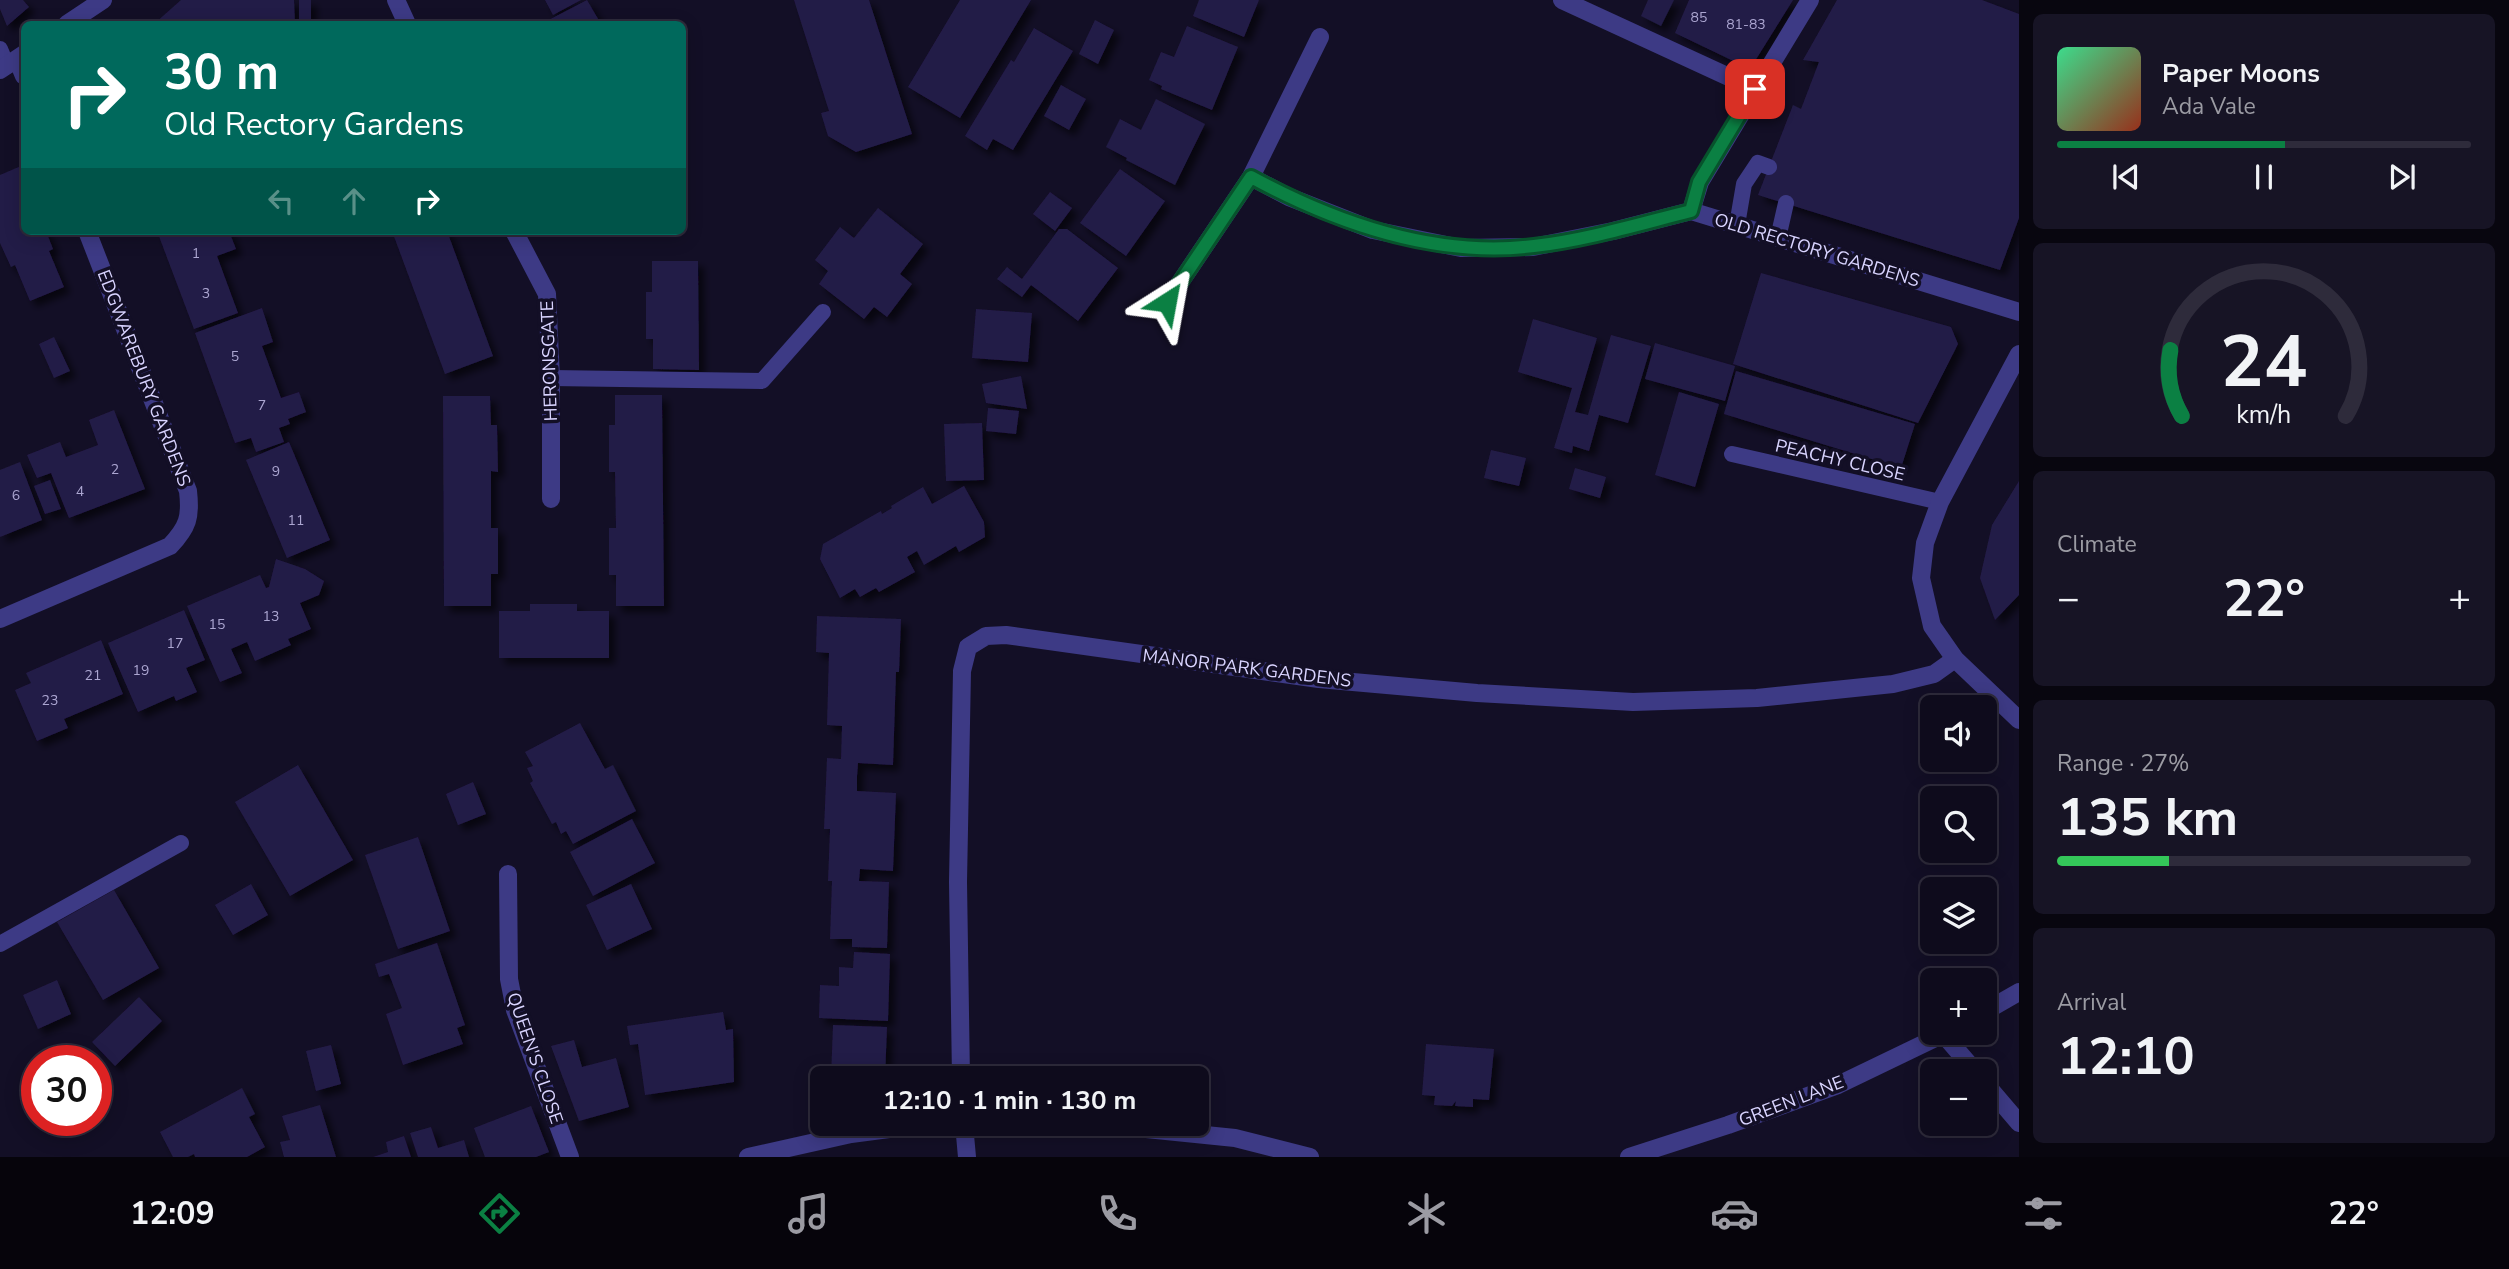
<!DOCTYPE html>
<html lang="en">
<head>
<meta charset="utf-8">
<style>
  :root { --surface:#0e0b1c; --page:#171425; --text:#f1f3f6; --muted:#9b9ba3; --line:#2e2b3b; --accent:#0b8043 }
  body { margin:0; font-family:"Nunito Sans",sans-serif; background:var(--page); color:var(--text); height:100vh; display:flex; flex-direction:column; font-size:26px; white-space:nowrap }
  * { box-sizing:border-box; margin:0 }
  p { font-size:23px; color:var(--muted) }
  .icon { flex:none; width:38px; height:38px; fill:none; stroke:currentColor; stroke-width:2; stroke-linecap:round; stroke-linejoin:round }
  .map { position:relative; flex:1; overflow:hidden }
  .sheet { display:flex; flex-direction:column; gap:14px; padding:14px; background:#08060f; width:490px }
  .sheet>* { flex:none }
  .guide { position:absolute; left:21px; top:21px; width:665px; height:214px; border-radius:10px; box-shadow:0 4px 18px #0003,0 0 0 2px var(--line); background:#00695c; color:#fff; overflow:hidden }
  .fabs { position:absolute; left:1920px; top:695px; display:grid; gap:14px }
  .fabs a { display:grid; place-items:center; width:77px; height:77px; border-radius:10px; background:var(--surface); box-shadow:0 4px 18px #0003,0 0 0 2px var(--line); font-size:35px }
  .speed { position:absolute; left:21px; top:1045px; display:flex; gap:14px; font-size:35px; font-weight:700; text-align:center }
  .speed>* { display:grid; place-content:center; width:91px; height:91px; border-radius:50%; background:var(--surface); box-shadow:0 4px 18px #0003,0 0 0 2px var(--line); line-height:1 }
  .speed .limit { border:10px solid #d22; background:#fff; color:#111 }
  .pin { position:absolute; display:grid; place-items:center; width:60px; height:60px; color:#fff; margin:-30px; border-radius:14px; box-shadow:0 4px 10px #0006 }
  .me { position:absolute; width:77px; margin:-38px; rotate:34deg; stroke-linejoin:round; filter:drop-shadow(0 0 5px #0008) }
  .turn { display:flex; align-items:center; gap:24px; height:147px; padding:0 28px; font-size:32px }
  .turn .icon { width:91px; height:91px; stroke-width:2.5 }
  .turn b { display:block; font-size:49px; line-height:60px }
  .lanes { display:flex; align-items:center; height:66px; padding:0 28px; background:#0003; justify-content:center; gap:35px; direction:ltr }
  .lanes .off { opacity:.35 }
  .big { font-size:52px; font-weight:700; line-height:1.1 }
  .sheet .widget { flex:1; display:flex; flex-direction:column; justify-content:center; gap:10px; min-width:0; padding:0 24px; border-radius:10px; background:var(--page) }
  .sheet .dial { align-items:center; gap:0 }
  .dial svg { height:182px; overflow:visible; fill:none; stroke:var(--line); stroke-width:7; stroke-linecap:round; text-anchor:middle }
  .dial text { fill:var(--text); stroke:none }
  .song { display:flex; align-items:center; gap:21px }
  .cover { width:84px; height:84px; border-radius:10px; background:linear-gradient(135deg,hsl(150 70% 55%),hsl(10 70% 35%)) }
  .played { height:7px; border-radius:4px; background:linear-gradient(90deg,var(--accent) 55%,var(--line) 55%) }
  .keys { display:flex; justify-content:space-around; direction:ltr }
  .heat { display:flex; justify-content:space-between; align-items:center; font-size:38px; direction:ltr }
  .charge { height:10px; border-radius:5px; background:linear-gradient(90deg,#34c759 27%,var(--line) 0) }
  .trip { position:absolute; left:810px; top:1066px; width:399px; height:70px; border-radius:10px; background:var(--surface); box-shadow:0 4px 18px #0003,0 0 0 2px var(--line); font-weight:700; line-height:70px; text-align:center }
  .tab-bar { display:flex; height:112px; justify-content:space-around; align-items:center; background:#06040b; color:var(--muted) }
  .tab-bar .icon { width:49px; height:49px }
  .tab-bar .on { color:var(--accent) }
  .tab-bar b { font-size:32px; color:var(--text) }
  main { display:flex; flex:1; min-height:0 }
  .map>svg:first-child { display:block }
</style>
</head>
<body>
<main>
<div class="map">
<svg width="2019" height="1157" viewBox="0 0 2019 1157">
  <defs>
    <filter id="shadow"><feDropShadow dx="6" dy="6" stdDeviation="3.5" flood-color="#0009"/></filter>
  </defs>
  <rect width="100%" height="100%" fill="#130f26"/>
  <!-- building -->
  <path fill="#241b47" filter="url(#shadow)" d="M0 0H23L29 7 7 26 0 9Z
    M181 0H294L295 24H154Z
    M299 0H311V24H299Z
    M545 0H581L553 15Z
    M587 0 601 24H541Z
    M794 0H869L912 134 856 152 828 136 821 113 829 111Z
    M960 0H1031L960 118 908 87Z
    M1199 0H1259L1244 37 1193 16Z
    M1648 0H1674L1661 26 1641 16Z
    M1689 0H1793L1750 69 1675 33Z
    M1837 0H1982L2019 14V218L2000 270 1758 195 1793 105 1801 109 1819 62 1803 60Z
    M1095 20 1114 30 1098 64 1079 54Z
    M1187 26 1238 47 1212 110 1161 89 1162 86 1149 80 1161 52 1174 57Z
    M1034 28 1073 51 1013 150 993 139 987 150 965 136 1011 60 1014 62Z
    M1061 85 1086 99 1069 130 1044 116Z
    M1156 99 1205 124 1175 185 1126 160 1127 158 1106 147 1120 119 1141 130Z
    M21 166 24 174V231H46L53 249 49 251 64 287 30 301 15 265 11 267 0 243V175Z
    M1120 169 1165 201 1126 256 1080 223Z
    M1050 192 1072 208 1055 231 1033 214Z
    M878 208 923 244 900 274 912 284 887 317 874 307 864 319 819 284 828 271 815 260 840 227 854 238Z
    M1059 229H1067L1118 268 1078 321 1031 285 1022 297 997 279 1007 267 1022 279Z
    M157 231H229L236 249 217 256 238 313 194 329Z
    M392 231H447L493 356 445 374Z
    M652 261H698L699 370 653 369V339H646V292H652Z
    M1761 273 1951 327 1958 344 1918 423 1733 364Z
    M262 308 273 342 262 346 281 398 299 392 306 412 288 419 290 424 279 428 284 442 256 452 251 438 235 443 195 333Z
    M976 309 1032 313 1028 362 972 358Z
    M1533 319 1597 338 1575 412 1588 415 1611 335 1651 346 1628 423 1599 415 1589 451 1573 446 1572 453 1554 448 1572 388 1518 372Z
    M54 337 70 371 54 378 39 344Z
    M1655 343 1735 366 1725 401 1645 379Z
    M1736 371 1915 424 1901 468 1724 414Z
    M1021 376 1027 409 986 403 982 384Z
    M1679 392 1719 404 1695 487 1655 475Z
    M615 395H662L664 606H616V575H609V528H616L615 472H609V425H615Z
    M443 396H490L491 425H497L498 472 491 471V528H498V574H491V606H444Z
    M988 408 1019 411 1016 434 986 431Z
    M114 410 145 489 69 518 51 473 37 478 27 455 60 442 66 457 98 445 89 420Z
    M982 423 984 480 946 481 944 424Z
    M289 442 330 540 287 558 246 460Z
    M1491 450 1526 458 1519 486 1484 478Z
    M20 462 42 520 0 537V470Z
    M1575 468 1606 477 1600 498 1569 489Z
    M50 480 61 509 45 514 34 486Z
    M2019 481V595L1995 620 1980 578 1992 525Z
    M964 486 984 522 985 537 959 552 956 546 924 565 917 551 907 557 915 572 879 592 876 588 860 597 855 589 840 598 820 559 823 544 881 511 882 514 892 508 891 506 923 487 932 504Z
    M276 559 305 569 324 581 319 595 300 603 311 629 288 639 291 645 255 661 247 642 231 649 242 673 220 682 187 606 260 575 266 588 269 587Z
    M530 604H577V611H609V658H499V611H530Z
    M184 610 205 660 186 668 197 692 176 701 174 696 138 712 108 643Z
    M817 616 901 619 899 672H896L893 765 858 763 857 777V791L896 793 893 871 860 869 859 881 889 882 887 948 852 947V939H830L832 881H828L830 829H824L827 758 841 759 842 726 827 725 829 653 816 652Z
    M101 640 123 694 64 719 68 728 37 741 15 690 31 683 26 673Z
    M580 723 605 769 613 765 636 811 573 844 566 831 561 834 556 822 552 824 530 783 533 781 527 768 533 766 525 752Z
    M298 765 353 860 290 896 235 802Z
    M473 782 486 814 458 825 446 794Z
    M632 819 655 863 593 896 570 852Z
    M418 837 450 931 398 949 365 855Z
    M251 884 268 915 233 935 215 905Z
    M631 884 652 929 607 950 586 905Z
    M114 890 159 968 103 1000 57 922Z
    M437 943 465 1025 457 1028 463 1044 403 1065 386 1014 402 1008 389 974 379 977 375 964Z
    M854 952 890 954 888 1021 819 1018 820 985 839 986V967L853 968Z
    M57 980 71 1014 38 1029 23 995Z
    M139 997 162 1021 115 1066 92 1042Z
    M723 1012 726 1030 733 1029 734 1082 645 1095 638 1044 630 1045 627 1026Z
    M833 1025 887 1027 885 1078H831Z
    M574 1040 582 1067 616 1058 629 1107 579 1121 551 1046Z
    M1426 1044 1494 1049 1489 1100 1473 1099V1107L1455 1106 1456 1101 1452 1106 1434 1105 1435 1096 1422 1095Z
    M331 1045 341 1084 316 1091 306 1051Z
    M242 1088 255 1114 249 1117 265 1147 247 1157H195L194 1154 188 1157H173L160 1132Z
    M320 1105 336 1157H284L280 1142 290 1140 282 1116Z
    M531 1106 549 1152 536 1157H485L474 1128Z
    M431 1127 438 1148 464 1140 469 1157H418L410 1133Z
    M404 1136 411 1157H373L388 1152 386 1142Z"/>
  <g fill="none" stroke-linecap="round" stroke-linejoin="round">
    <!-- service -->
    <path stroke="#3d3a85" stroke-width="16" d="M0 49 7 66
      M1737 225 1744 184 1758 163 1769 167
      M1778 238 1786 203
      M551 378 762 381 823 312
      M1732 454 1940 502
      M0 944 181 843"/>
    <!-- minor -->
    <path stroke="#3d3a85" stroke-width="18" d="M396 0 407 24
      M1562 0 1755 89
      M67 24 103 0
      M17 59 24 76
      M0 70 24 54
      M1251 177 1289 197 1373 230 1461 248 1533 247 1613 231 1691 211 2019 312
      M1691 211 1700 182 1810 0
      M514 231 547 294 551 378V499
      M1167 302 1251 177 1320 37
      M2019 354 1940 502 1925 543 1921 578 1932 626 1955 659 2019 720
      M0 619 170 546C188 527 191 517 188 491L87 231
      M508 874 509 979 515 1010 570 1157
      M1984 1012 2019 992
      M1944 1035 1975 1071
      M961 1078 958 882 962 671 968 647 986 636 1006 635 1319 679 1477 693 1633 702 1757 698 1893 684 1934 674 1955 659
      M1984 1082 2019 1123
      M964 1124 967 1157
      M1097 1124 1235 1138 1310 1157
      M748 1157 851 1134 927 1124
      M1629 1157 1728 1125 1838 1085 1948 1032"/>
  </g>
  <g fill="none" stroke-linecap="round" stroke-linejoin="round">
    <defs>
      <path id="route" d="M1167 302 1251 177C1336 223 1436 258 1534 246 1587 240 1639 224 1691 211L1699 182 1755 89"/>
    </defs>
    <!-- route casing -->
    <use href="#route" stroke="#07532c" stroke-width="18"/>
    <!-- route -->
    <use href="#route" stroke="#0b8043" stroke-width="12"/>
  </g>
  <g text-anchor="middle" stroke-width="7" stroke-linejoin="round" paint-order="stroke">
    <!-- number labels -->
    <g font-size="14" fill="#aca6d1">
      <text x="1699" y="22">85</text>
      <text x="1746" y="29">81-83</text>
      <text x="196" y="258">1</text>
      <text x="206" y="298">3</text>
      <text x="235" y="361">5</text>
      <text x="262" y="410">7</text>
      <text x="115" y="474">2</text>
      <text x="276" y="476">9</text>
      <text x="80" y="496">4</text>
      <text x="16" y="500">6</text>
      <text x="296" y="525">11</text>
      <text x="271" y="621">13</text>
      <text x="217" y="629">15</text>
      <text x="175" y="648">17</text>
      <text x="141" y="675">19</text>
      <text x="93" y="680">21</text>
      <text x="50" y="705">23</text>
    </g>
    <!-- street labels -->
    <g font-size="18" fill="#d9d4ff" stroke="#130f26">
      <text transform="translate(1817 250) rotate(17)" y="6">OLD RECTORY GARDENS</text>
      <text transform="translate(549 361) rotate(-92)" y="6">HERONSGATE</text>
      <text transform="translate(144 378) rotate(69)" y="6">EDGWAREBURY GARDENS</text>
      <text transform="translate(1840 460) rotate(13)" y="6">PEACHY CLOSE</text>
      <text transform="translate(1247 668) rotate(7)" y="6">MANOR PARK GARDENS</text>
      <text transform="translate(535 1058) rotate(71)" y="6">QUEEN'S CLOSE</text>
      <text transform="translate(1791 1101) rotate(-21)" y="6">GREEN LANE</text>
    </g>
  </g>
</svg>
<div class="fabs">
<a><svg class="icon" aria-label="sound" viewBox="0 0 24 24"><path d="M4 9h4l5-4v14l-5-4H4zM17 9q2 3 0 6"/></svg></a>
<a><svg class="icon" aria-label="search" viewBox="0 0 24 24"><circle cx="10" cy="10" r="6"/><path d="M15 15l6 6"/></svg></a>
<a><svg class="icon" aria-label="layers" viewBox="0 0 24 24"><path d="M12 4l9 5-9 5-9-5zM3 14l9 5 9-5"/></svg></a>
<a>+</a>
<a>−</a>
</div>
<div class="speed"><div class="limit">30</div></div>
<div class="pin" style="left:1755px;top:89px;background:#d93025"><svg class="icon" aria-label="arrive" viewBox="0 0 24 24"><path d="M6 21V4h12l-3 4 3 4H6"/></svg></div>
<svg class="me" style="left:1167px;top:302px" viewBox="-20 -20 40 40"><path d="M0-17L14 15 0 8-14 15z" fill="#0b8043" stroke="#fff" stroke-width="4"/></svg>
<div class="trip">12:10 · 1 min · 130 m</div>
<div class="guide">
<div class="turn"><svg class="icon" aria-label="right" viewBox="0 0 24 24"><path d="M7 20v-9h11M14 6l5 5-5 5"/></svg><div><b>30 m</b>Old Rectory Gardens</div></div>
<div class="lanes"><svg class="icon off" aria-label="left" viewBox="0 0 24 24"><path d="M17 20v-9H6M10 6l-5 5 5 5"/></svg><svg class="icon off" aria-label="ahead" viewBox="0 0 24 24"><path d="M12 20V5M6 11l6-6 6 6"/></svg><svg class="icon" aria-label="right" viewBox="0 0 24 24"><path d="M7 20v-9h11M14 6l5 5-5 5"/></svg></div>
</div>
</div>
<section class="sheet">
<div class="widget">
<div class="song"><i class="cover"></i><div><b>Paper Moons</b><p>Ada Vale</p></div></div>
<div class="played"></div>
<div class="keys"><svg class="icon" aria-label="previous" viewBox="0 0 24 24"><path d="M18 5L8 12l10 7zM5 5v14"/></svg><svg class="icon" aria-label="pause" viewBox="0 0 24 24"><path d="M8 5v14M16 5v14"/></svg><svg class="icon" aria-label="next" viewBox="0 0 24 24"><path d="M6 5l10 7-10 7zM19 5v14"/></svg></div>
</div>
<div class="widget dial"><svg viewBox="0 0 100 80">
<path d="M14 69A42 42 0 1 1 86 69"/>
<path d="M14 69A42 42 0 0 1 9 40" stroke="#0b8043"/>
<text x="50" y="56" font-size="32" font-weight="700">24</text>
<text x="50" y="72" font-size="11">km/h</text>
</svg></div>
<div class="widget"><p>Climate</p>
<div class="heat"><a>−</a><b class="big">22°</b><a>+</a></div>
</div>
<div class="widget"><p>Range · 27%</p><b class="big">135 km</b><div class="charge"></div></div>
<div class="widget"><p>Arrival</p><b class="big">12:10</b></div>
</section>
</main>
<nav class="tab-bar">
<b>12:09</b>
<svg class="icon on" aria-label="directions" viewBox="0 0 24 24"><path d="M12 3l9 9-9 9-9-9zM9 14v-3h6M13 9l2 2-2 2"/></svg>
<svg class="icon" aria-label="music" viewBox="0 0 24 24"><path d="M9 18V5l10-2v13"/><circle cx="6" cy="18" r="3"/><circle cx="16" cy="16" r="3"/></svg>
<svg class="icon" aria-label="phone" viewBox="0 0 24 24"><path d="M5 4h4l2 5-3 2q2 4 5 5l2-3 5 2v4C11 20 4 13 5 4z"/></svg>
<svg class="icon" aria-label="climate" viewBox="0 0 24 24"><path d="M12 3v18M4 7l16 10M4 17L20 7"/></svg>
<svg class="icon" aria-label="car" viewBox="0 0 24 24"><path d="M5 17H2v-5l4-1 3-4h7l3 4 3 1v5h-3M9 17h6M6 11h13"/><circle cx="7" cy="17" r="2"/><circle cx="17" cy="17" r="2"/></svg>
<svg class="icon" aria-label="filters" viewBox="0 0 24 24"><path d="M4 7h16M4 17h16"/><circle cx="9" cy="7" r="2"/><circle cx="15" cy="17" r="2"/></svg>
<b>22°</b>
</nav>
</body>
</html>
